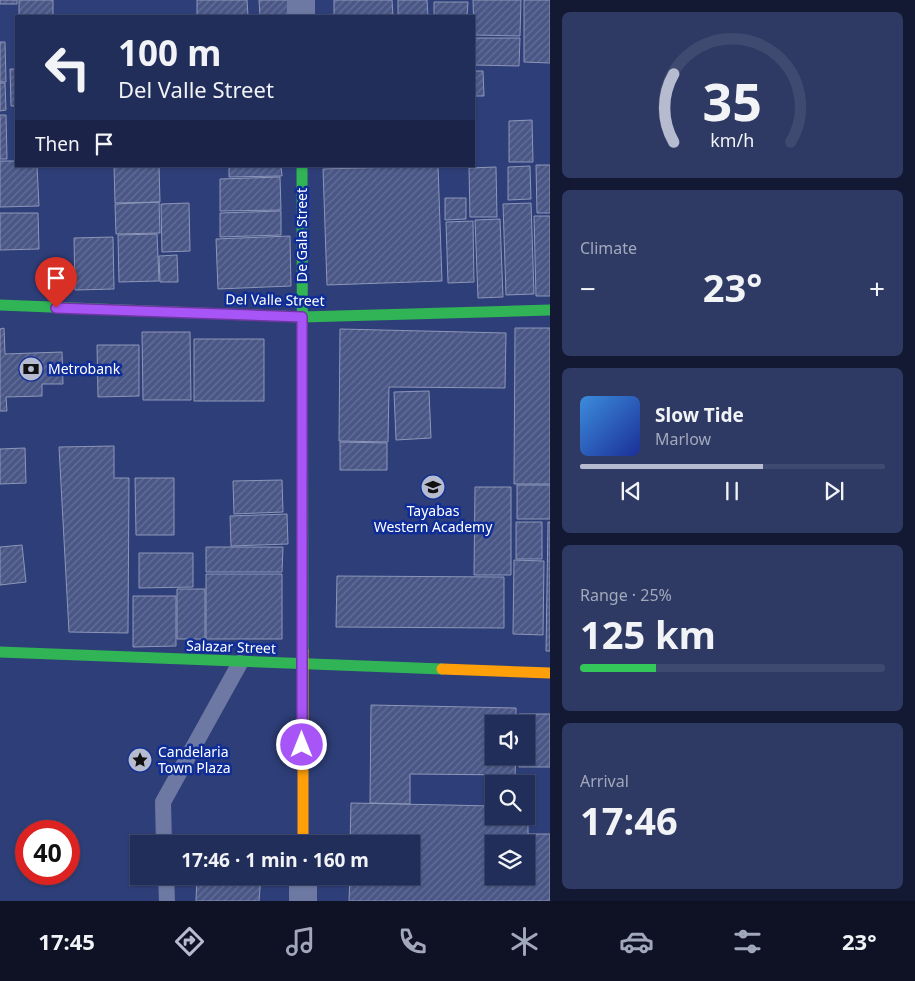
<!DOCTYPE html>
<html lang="en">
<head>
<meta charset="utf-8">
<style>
  :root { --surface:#222e5a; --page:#2e3a63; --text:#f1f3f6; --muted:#a2a8bb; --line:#3f4a70; --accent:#b6bbd0 }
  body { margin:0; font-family:"Noto Sans",sans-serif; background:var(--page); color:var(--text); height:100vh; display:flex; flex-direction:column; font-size:19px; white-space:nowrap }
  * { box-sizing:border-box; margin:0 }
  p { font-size:16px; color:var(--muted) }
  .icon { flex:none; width:28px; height:28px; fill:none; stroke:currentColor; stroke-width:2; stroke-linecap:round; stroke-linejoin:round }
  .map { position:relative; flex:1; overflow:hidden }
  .panel { display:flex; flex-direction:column; gap:12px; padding:12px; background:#131932; width:365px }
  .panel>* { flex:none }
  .hud { position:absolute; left:15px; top:15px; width:460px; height:152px; border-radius:0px; box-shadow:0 1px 4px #0004,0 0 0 1px var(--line); background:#222e5a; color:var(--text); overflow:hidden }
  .tools { position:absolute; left:485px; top:715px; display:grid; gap:10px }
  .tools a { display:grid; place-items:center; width:50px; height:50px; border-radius:0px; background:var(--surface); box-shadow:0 1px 4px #0004,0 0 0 1px var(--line); font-size:25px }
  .speed { position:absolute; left:15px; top:820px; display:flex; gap:10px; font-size:25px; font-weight:700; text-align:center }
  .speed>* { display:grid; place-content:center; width:65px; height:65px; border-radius:50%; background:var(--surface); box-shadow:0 1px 4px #0004,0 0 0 1px var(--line); line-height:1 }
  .speed .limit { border:8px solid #d22; background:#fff; color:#111 }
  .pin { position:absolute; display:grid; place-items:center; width:42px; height:42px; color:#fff; margin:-51px -21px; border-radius:50% 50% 50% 0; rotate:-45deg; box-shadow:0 0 5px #0007 }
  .pin .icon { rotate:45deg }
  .me { position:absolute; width:55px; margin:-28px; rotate:0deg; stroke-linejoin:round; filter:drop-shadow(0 0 4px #0008) }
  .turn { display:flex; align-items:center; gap:18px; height:105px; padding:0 20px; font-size:22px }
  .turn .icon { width:65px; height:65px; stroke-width:2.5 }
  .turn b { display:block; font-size:35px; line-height:42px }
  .then { display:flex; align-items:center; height:48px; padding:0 20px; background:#0003; gap:10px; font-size:19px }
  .big { font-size:38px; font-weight:700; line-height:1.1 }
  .panel .tile { flex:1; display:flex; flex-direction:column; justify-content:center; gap:8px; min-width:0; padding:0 18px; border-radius:8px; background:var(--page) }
  .panel .dial { align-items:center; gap:0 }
  .dial svg { height:130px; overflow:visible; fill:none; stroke:var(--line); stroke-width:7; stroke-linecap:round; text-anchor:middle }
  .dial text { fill:var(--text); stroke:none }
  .song { display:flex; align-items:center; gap:15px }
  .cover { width:60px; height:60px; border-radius:8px; background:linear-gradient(135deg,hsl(210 70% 55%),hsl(230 70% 35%)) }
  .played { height:5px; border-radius:2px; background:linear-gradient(90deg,var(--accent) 60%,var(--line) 60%) }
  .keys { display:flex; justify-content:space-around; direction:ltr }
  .heat { display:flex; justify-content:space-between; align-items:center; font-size:28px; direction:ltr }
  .charge { height:8px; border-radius:4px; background:linear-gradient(90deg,#34c759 25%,var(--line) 0) }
  .trip { position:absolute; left:130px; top:835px; width:290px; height:50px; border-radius:0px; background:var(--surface); box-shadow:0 1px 4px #0004,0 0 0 1px var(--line); font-weight:700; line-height:50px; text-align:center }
  .dock { display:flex; height:80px; justify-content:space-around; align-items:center; background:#0e1224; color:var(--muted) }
  .dock .icon { width:35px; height:35px }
  .dock .selected { color:var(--accent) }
  .dock b { font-size:22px; color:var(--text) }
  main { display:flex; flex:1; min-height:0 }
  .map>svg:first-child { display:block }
</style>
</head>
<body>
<main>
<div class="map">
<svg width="550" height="901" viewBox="0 0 550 901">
  <defs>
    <pattern id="building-hatch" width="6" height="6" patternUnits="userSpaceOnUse" patternTransform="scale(1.25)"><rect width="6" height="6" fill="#4a5786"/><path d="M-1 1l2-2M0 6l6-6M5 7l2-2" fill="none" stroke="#657098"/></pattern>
  </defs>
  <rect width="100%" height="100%" fill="#2e3e78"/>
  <!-- building -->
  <path fill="url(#building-hatch)" stroke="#8d96b8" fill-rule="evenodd" d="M0 0H17V4H0Z
    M19 0H53V16H19Z
    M197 0H247L248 16H197Z
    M259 0H291L292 16H260Z
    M334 0H392L393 16H334Z
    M398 0H427L428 16H398Z
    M473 0H521L520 36 474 35Z
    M524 0H550V63L524 62Z
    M434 2H468L467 16H434Z
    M474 38H520L519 66 474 65Z
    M0 42H5L6 82H0Z
    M10 69H16V106H11Z
    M474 71H483L484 96H474Z
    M0 83H5L6 110 0 111Z
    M0 115H6L7 159H0Z
    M532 120 533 162H509V121Z
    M0 161H16V166H37L39 206 0 207Z
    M536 165H550V213H537Z
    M114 166H159L160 202 115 203Z
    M229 166H281L282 176 229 177Z
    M438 166 442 281 327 285 323 169Z
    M530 166 531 199 508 200V167Z
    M496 167 497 217H470L469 168Z
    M280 177 281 210 220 211V179Z
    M445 198H466V219L445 220Z
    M159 202 160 233 116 234 115 204Z
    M189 203 190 251 162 252 161 204Z
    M531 203 534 294 506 295 503 204Z
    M281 211V235L220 237V213Z
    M0 213H38L39 249 0 250Z
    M534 216H550V296H536Z
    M500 219 503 297 478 298 475 220Z
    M473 221 474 282 448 283 446 222Z
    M157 234 159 281 119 282 118 235Z
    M290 236 291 286 218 289 216 239Z
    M113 237 114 289 75 290 74 238Z
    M177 255 178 282H160L159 256Z
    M4 328 5 354 62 352 63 384H42V396L6 397 7 411H0V329Z
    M515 328H550V484H514Z
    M340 329 506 333 505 388 389 387 388 442 339 441Z
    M142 332H190L191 400H143Z
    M194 339H264V401H194Z
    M97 345H139V396L98 397Z
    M429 391 431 438 396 440 394 392Z
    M340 442 387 443V470H340Z
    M114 446V478H129L128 633 69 632 59 447Z
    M25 448 26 483 0 484V449Z
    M135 478H174V535H136Z
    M282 480 283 512 234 514 233 481Z
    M517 485H550V519H517Z
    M475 487H511V575H474Z
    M287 514 288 544 231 546 230 516Z
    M516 522H542V559H516Z
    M548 522H550V651H546Z
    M22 545 26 582 0 585V547Z
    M206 547H283L282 572H206Z
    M139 553H193V587L139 588Z
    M514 560 544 561 543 635 513 634Z
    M206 574H282V639H206Z
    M337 576 504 577V628L336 627Z
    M177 589H205V639H177Z
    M133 596H176V646L133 647Z
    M371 705 516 708V724H494V756H516L515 775 410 774V804L370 803Z
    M519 714H550V767H519V756H526V724H519Z
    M351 803 494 806V816H526V806H528V834H550V901H349L350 876H411V844H350ZM494 844H526V876H494Z
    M197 876H261L259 901H196Z"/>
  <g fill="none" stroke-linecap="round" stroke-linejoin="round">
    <!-- lane -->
    <path stroke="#6e79a3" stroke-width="16" d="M164 844 163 802 240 663
      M166 876 167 901"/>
    <!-- street -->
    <path stroke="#6e79a3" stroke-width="28" d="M301 0V16
      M303 901V876"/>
    <!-- fast -->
    <path stroke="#30b455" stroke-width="11" d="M302 166 303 651
      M0 305 302 317 550 310
      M0 652 442 669"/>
    <!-- slow -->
    <path stroke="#ff9f0a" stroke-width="11" d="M303 651V844
      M442 669 550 673"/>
  </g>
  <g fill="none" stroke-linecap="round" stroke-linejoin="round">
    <defs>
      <path id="route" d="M56 308 302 317V745"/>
    </defs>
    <!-- route casing -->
    <use href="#route" stroke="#6d37a1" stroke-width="12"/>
    <!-- route -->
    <use href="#route" stroke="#a855f7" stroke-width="9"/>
  </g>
  <!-- icons -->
  <defs>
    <symbol id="bank-disc" viewBox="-11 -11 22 22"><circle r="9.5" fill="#b6bbd0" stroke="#0f2d98"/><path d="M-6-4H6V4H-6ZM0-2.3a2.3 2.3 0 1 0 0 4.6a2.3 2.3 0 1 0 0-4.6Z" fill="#111"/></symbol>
    <symbol id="school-disc" viewBox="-11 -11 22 22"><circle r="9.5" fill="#b6bbd0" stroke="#0f2d98"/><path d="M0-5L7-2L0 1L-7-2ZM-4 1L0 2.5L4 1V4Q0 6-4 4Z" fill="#111"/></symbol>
    <symbol id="sight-disc" viewBox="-11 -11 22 22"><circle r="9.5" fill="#b6bbd0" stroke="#0f2d98"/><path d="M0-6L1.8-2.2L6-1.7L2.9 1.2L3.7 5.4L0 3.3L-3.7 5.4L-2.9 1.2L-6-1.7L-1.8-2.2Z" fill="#111"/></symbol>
  </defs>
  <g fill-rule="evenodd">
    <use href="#bank-disc" x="17" y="355" width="28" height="28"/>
    <use href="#school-disc" x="419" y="473" width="28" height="28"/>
    <use href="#sight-disc" x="126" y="746" width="28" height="28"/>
  </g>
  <g text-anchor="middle" stroke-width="5" stroke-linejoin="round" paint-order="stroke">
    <!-- street labels -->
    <g font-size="14" fill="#fff" stroke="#0f2d98">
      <text transform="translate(302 235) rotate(-90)" y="5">De Gala Street</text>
      <text transform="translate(275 300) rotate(1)" y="5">Del Valle Street</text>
      <text transform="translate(231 647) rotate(2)" y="5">Salazar Street</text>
    </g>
    <!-- poi labels -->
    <g font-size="14" fill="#fff" stroke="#0f2d98" text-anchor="start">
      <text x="48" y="374">Metrobank</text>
      <text x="433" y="516" text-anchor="middle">Tayabas<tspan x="433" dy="16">Western Academy</tspan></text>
      <text x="158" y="757">Candelaria<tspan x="158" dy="16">Town Plaza</tspan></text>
    </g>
  </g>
</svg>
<div class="tools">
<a><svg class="icon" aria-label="sound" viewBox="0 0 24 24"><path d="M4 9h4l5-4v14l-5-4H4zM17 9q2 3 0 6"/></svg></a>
<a><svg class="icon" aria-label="search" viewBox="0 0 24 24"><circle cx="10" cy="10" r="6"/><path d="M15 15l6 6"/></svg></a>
<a><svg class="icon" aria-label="layers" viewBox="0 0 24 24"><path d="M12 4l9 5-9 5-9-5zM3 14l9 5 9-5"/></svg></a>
</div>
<div class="speed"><div class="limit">40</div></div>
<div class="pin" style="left:56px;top:308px;background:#d93025"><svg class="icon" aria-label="arrive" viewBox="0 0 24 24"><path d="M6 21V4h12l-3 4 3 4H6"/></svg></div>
<svg class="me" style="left:302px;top:745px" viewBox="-20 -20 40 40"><circle r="17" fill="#a855f7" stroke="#fff" stroke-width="3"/><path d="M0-11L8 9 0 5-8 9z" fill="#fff"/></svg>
<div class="trip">17:46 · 1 min · 160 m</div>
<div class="hud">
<div class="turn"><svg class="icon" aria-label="left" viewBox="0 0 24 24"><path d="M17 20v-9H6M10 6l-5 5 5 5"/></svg><div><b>100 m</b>Del Valle Street</div></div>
<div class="then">Then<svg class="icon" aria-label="arrive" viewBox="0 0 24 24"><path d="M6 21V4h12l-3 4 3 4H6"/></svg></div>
</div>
</div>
<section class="panel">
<div class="tile dial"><svg viewBox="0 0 100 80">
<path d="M14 69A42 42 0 1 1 86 69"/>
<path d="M14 69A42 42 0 0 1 14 27" stroke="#b6bbd0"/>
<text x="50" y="56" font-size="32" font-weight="700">35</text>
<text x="50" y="72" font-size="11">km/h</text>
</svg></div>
<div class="tile"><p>Climate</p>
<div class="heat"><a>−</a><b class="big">23°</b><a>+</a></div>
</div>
<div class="tile">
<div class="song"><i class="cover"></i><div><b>Slow Tide</b><p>Marlow</p></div></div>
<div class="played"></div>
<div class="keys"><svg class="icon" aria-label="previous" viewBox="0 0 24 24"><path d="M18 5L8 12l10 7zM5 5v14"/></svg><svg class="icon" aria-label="pause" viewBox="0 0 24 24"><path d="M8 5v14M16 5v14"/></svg><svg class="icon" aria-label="next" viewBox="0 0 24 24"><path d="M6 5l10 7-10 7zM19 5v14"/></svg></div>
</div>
<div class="tile"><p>Range · 25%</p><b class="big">125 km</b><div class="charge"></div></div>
<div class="tile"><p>Arrival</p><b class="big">17:46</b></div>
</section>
</main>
<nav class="dock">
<b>17:45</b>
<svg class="icon selected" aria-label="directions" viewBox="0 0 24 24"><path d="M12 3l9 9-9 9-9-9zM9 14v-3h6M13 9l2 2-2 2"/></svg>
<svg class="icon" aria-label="music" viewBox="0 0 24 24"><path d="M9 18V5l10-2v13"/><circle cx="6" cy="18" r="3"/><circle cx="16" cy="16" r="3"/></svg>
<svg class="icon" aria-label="phone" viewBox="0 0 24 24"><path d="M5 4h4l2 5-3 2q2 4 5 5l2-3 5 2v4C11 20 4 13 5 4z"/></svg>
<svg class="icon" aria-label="climate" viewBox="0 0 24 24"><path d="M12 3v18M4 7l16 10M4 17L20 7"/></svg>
<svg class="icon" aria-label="car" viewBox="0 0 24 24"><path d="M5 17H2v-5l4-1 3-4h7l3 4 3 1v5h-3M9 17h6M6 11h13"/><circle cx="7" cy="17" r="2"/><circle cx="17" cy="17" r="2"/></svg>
<svg class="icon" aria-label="filters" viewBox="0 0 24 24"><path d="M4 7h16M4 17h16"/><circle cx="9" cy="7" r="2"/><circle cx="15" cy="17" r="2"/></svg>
<b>23°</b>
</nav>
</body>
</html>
